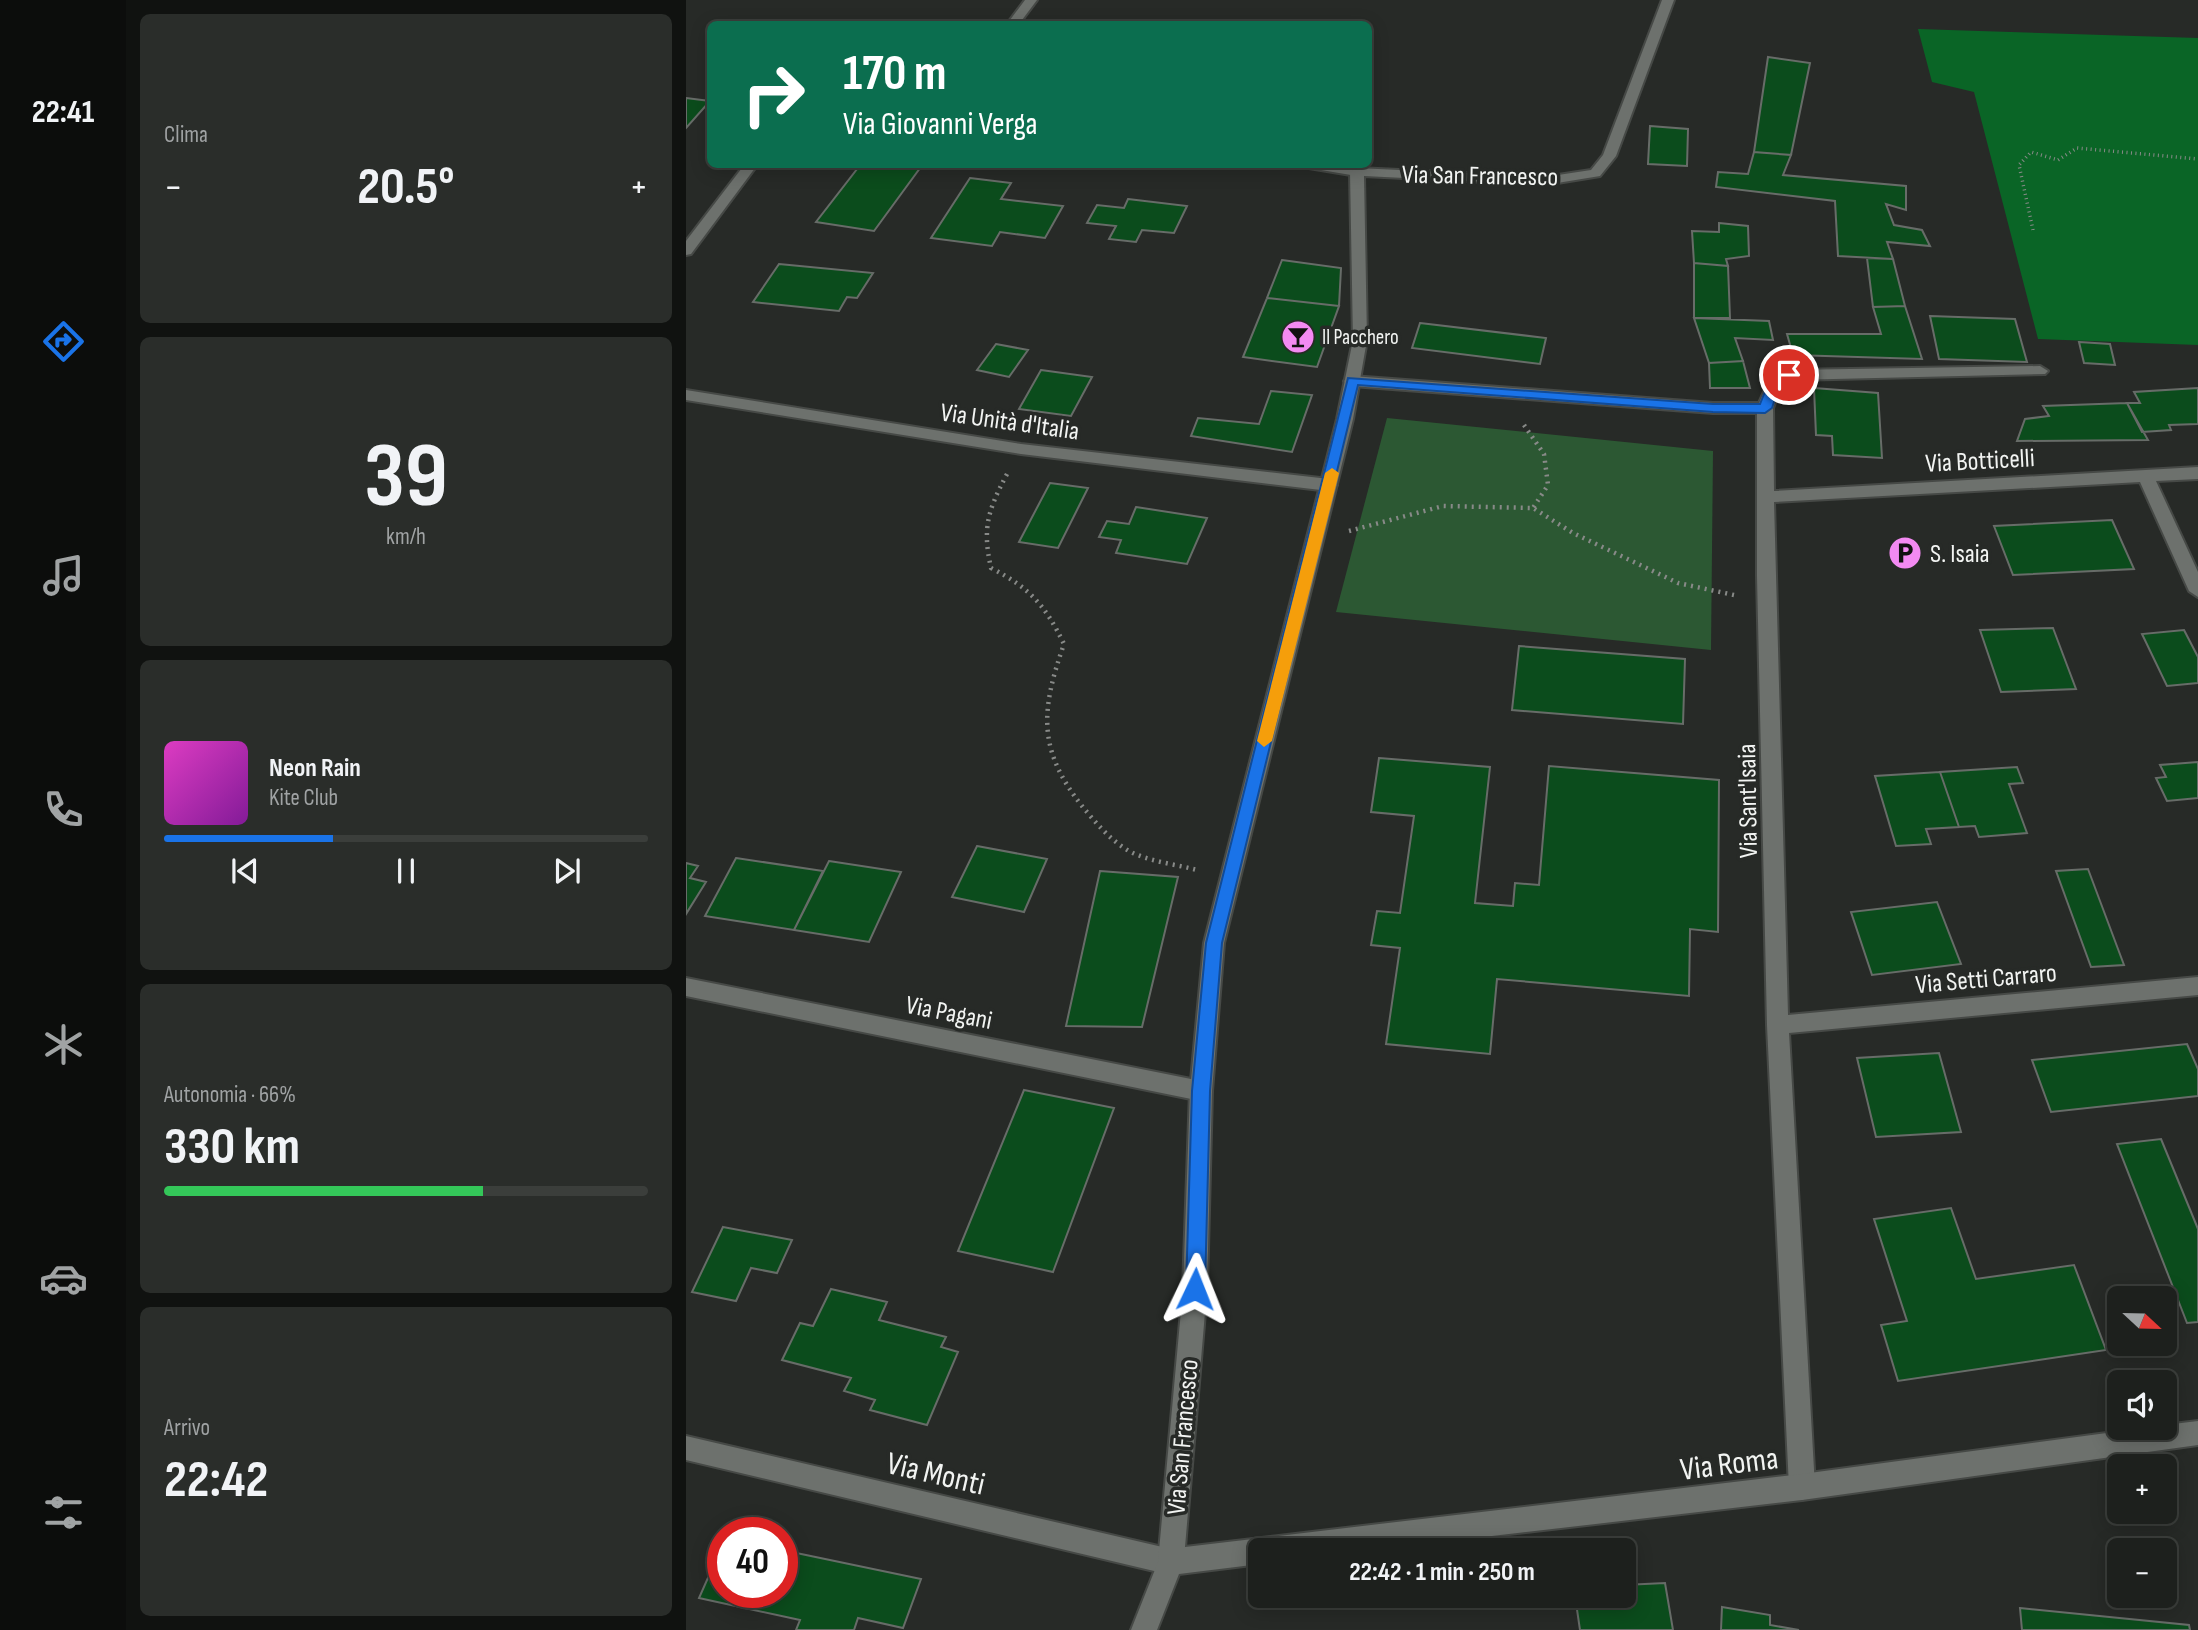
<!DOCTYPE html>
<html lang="it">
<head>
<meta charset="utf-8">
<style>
  :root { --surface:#1d201d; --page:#2a2d2a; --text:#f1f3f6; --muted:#a0a3a4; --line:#3b3e3b; --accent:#1a73e8 }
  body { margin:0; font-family:"Sofia Sans Condensed",sans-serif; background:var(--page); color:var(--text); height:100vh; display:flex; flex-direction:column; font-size:26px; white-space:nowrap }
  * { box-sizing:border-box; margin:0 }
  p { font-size:23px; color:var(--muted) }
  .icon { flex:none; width:38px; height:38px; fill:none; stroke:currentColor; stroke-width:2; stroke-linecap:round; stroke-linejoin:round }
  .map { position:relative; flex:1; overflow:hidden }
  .panel { display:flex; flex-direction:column; gap:14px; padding:14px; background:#101210; width:560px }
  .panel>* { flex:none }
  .hud { position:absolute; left:21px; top:21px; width:665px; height:147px; border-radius:10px; box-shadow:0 4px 18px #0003,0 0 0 2px var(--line); background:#0b6e4f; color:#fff; overflow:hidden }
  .needle { width:46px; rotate:112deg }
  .buttons { position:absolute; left:1421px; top:1286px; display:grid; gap:14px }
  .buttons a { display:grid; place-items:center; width:70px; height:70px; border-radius:10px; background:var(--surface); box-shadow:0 4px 18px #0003,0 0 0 2px var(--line); font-size:35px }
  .speed { position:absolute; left:21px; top:1517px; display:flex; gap:14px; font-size:35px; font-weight:700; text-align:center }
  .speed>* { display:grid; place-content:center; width:91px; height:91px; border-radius:50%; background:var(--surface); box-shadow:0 4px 18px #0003,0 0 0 2px var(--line); line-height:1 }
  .speed .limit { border:10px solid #d22; background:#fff; color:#111 }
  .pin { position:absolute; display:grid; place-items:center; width:60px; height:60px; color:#fff; margin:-30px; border:4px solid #fff; border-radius:50%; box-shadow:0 2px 7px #0007 }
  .me { position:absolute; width:77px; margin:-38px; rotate:2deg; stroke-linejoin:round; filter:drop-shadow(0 0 5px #0008) }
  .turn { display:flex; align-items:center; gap:24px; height:147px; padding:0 21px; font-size:32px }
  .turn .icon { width:91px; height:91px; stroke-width:2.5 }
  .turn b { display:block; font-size:49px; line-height:60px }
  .big { font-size:52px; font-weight:700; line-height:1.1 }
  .panel .widget { flex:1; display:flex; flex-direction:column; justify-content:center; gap:10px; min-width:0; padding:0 24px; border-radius:10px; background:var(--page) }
  .panel .dial { align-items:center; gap:0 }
  .dial b { font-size:91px; line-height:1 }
  .song { display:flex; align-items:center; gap:21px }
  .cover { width:84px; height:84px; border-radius:10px; background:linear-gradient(135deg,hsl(310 70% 55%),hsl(290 70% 35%)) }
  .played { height:7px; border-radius:4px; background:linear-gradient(90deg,var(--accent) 35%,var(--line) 35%) }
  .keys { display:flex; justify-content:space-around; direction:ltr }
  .heat { display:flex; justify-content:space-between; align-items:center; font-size:38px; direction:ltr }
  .charge { height:10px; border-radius:5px; background:linear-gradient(90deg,#34c759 66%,var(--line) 0) }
  .trip { position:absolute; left:562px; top:1538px; width:388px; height:70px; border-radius:10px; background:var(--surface); box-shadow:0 4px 18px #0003,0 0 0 2px var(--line); font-weight:700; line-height:70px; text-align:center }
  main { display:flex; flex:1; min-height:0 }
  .tabs { display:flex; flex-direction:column; width:126px; justify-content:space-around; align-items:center; background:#0c0d0c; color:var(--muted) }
  .tabs .icon { width:49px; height:49px }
  .tabs .selected { color:var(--accent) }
  .tabs b { font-size:32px; color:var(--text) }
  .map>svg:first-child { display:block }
</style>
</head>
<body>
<main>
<nav class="tabs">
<b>22:41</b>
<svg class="icon selected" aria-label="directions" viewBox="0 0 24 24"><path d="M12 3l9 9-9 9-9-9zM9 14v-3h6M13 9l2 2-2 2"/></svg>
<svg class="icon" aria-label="music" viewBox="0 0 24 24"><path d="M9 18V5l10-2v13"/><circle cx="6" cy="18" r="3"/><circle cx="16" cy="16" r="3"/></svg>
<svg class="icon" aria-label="phone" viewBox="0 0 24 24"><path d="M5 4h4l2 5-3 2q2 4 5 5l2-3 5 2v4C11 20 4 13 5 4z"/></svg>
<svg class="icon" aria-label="climate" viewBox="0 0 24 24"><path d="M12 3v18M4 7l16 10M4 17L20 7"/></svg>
<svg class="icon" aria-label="car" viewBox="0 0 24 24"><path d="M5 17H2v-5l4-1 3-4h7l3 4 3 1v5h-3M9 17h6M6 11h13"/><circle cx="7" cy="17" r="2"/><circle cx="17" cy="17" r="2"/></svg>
<svg class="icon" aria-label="filters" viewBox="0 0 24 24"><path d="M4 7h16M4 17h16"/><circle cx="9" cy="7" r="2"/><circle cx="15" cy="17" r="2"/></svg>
</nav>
<section class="panel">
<div class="widget"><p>Clima</p>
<div class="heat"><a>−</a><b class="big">20.5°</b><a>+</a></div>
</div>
<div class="widget dial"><b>39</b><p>km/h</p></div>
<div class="widget">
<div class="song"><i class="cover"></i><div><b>Neon Rain</b><p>Kite Club</p></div></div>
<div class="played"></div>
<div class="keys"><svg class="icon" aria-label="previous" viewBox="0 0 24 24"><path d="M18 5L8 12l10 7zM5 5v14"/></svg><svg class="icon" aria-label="pause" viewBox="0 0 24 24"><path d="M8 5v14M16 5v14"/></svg><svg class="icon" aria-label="next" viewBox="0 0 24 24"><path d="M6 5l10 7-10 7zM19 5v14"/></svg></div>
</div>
<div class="widget"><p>Autonomia · 66%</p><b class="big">330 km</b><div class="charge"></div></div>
<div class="widget"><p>Arrivo</p><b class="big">22:42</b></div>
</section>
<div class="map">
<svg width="1512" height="1630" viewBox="0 0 1512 1630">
  <rect width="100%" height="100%" fill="#272a27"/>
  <!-- green -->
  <path fill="#2c5833" d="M701 418 1027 451 1025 650 650 612Z"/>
  <!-- forest -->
  <path fill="#0a6526" d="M1232 29 1512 38V345L1352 339 1288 92 1246 82Z"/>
  <!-- building -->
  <path fill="#0b4c1c" stroke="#676c68" stroke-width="2" d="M1082 57 1124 63 1105 155 1068 152Z
    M0 98 24 101 0 128Z
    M964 126 1002 129 1001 166 962 164Z
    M1068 152 1105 155 1097 175 1220 186V210L1200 204 1208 225 1236 230 1244 246 1201 242 1207 259 1152 256 1149 201 1030 187 1032 172 1062 174Z
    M175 164H237L188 231 130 222Z
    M284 178 325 183 315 199 377 206 359 238 314 232 306 246 245 238Z
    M442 199 501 206 488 233 456 230 450 242 423 239 430 226 401 223 411 205 438 208Z
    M1033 223 1062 226 1063 256 1040 259 1042 266 1008 263 1006 231 1033 232Z
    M1181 258 1207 259 1219 306 1187 307Z
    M596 260 655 268 653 306 581 298Z
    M1008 263 1042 266 1044 318H1008Z
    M93 264 187 273 171 298 161 297 153 311 67 302Z
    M581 298 653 306 631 367 557 357Z
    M1219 306 1236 359 1107 355 1101 334H1195L1187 307Z
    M1244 316 1329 319 1341 362 1253 359Z
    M1008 318 1083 321 1087 340 1049 338 1057 361 1023 363Z
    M734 323 860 338 854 364 726 348Z
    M1393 342 1424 344 1429 365 1398 363Z
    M310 344 342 350 323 377 291 370Z
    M1057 361 1064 388H1024L1023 363Z
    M355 370 406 377 385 416 333 409Z
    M1128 388 1192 393 1196 458 1147 455 1146 436 1130 435Z
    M1512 388V424L1483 425 1485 430 1456 432 1441 403H1454L1448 392Z
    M585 391 626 395 606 452 505 436 512 418 573 424Z
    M1441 403 1462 440 1331 441 1339 419 1363 416 1357 406Z
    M364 483 402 488 372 548 333 542Z
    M450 507 521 518 501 564 430 553 435 540 413 537 421 521 443 524Z
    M1426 520 1448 569 1327 575 1308 526Z
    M1367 628 1390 689 1315 692 1294 630Z
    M1498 630 1512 657V683L1481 686 1456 634Z
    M833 646 999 659 997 724 826 710Z
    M693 758 804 767 789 903 827 906 829 883 853 885 863 766 1033 780 1032 932 1004 929 1003 996 811 979 804 1054 700 1044 714 948 685 945 691 911 714 913 728 816 685 812Z
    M1512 762V798L1481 801 1470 778 1480 777 1474 765Z
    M1331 767 1337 783 1323 784 1341 833 1293 837 1289 826 1273 827 1254 772Z
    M1254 772 1273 827 1240 829 1245 844 1210 846 1189 776Z
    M291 846 361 859 338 912 266 897Z
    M50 858 137 871 108 930 19 916Z
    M143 861 215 872 183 942 108 930Z
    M0 863 12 866 4 878 20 882 0 914Z
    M1402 869 1438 965 1405 967 1370 871Z
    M414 871 492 877 456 1027 380 1026Z
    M1251 902 1275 964 1186 975 1165 912Z
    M1501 1044 1512 1069V1096L1365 1112 1346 1060Z
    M1253 1053 1275 1132 1190 1137 1171 1058Z
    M338 1090 428 1108 367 1272 272 1251Z
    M1475 1139 1512 1229V1322L1501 1323 1431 1144Z
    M1265 1208 1290 1279 1388 1265 1420 1350 1212 1381 1195 1325 1221 1321 1188 1219Z
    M37 1227 106 1240 91 1273 65 1268 50 1301 6 1292Z
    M145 1289 201 1302 193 1320 260 1337 255 1347 272 1352 241 1425 184 1410 189 1400 158 1391 165 1378 96 1360 114 1323 127 1326Z
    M37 1544V1592H96V1550L235 1579 217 1628 172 1618 168 1630H110L114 1620 13 1598Z
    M979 1583 987 1630H894L889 1596H938V1585Z
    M1036 1607 1084 1615V1625L1113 1630H1035Z
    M1334 1608 1503 1625 1504 1630H1336Z"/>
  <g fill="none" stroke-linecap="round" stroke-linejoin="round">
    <defs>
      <path id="minor" d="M339 0H351L333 24H321Z
        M59 164H72L5 254 0 255V241Z
        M617 164H650L676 169 678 172 671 176 623 168Z
        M1354 366 1362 371 1359 374 1106 380 1096 385 1087 408 1088 491 1512 467V479L1470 481 1512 572V597L1503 591 1454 482 1088 502 1102 1015 1512 977V995L1103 1033 1129 1487 1125 1496 1116 1500 1107 1496 1103 1487 1081 1025 1071 576V413H1027L666 386 658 381 666 376 1027 403H1073L1084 378 1103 370Z
        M0 390 335 444 643 479 651 485 643 491 335 454 0 400Z
        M0 978 515 1081 523 1084 526 1091 523 1098 515 1101 0 996Z
        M0 1436 485 1549 494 1553 498 1562 494 1571 485 1575 0 1460Z"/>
      <path id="tertiary" d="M976 0H988L930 156 914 176 859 185 678 176 681 340 667 419 538 943 526 1091 521 1289 499 1547 1116 1474 1458 1428H1479V1425L1512 1421V1445L1116 1500 686 1550H574V1564L493 1574 471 1630H445L472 1562 497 1289 504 1091 518 943 651 419 667 340 664 172 671 168 859 177 905 170 917 155Z"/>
    </defs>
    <!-- minor casing -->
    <use href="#minor" stroke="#464946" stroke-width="4"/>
    <!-- tertiary casing -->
    <use href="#tertiary" stroke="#464946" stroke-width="4"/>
    <!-- path-far1 -->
    <path stroke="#888a88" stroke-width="3.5" stroke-dasharray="1 3.5" stroke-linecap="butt" d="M1347 230 1333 165 1345 152 1372 160 1391 148 1512 159"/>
    <!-- path -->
    <path stroke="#888a88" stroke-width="4.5" stroke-dasharray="2 5" stroke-linecap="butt" d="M838 425 858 454 862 485 847 508
      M321 474C302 510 296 528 305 568 344 588 359 605 378 644 355 710 351 749 396 806 410 823 424 840 443 851 464 862 489 864 511 870
      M663 531 757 506 847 508 887 533 992 583 1048 595"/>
    <!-- minor -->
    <use href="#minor" fill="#6d716d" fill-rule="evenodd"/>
    <!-- tertiary -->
    <use href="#tertiary" fill="#6d716d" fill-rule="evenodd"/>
  </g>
  <!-- route -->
  <path fill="#1a73e8" stroke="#114b97" stroke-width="2" d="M1103 371 1110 375 1094 384 1086 408 1079 413 1027 412 672 385 536 943 524 1091 519 1289 516 1295 509 1298 503 1295 500 1289 506 1091 520 943 662 378 1027 404H1074L1084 379Z"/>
  <!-- slow -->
  <path fill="#f59e0b" d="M646 468 653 473 586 741 578 747 571 741 639 473Z"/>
  <!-- icons -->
  <defs>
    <symbol id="bar-disc" viewBox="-11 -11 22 22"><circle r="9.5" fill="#f38af2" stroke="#272a27"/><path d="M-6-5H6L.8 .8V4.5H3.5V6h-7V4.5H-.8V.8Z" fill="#111"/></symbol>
    <symbol id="parking-disc" viewBox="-11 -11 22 22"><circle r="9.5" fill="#f38af2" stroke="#272a27"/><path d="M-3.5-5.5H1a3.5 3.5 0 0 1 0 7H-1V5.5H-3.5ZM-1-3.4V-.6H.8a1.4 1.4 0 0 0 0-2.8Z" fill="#111"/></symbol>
  </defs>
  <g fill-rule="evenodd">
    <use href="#bar-disc" x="593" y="318" width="38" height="38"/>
    <use href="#parking-disc" x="1200" y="534" width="38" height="38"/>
  </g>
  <g text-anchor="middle" stroke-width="7" stroke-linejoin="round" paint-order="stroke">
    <!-- far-poi labels -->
    <g font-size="21" fill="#f2f4f2" stroke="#272a27" text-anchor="start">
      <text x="636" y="344">Il Pacchero</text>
    </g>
    <!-- street labels -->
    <g font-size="26" fill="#f2f4f2" stroke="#272a27">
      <text transform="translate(794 175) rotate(1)" y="9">Via San Francesco</text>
      <text transform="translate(324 421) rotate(8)" y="9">Via Unità d'Italia</text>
      <text transform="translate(1294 460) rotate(-3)" y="9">Via Botticelli</text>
      <text transform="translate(1061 801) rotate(-91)" y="9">Via Sant'Isaia</text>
      <text transform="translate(1300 978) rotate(-5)" y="9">Via Setti Carraro</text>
      <text transform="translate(263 1012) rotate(11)" y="9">Via Pagani</text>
      <text transform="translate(496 1437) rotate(-85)" y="9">Via San Francesco</text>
    </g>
    <!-- poi labels -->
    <g font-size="26" fill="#f2f4f2" stroke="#272a27" text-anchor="start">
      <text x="1244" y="562">S. Isaia</text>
    </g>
    <!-- near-street labels -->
    <g font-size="32" fill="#f2f4f2" stroke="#272a27">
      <text transform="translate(1043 1463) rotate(-7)" y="11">Via Roma</text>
      <text transform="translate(250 1473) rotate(13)" y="11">Via Monti</text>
    </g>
  </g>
</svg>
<div class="buttons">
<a><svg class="needle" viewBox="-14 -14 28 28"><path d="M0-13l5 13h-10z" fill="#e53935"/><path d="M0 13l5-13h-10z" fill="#a0a3a4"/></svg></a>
<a><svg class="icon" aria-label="sound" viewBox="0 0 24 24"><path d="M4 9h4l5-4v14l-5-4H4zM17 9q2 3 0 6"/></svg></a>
<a>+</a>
<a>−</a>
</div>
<div class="speed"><div class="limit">40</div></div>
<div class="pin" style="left:1103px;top:375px;background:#d93025"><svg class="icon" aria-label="arrive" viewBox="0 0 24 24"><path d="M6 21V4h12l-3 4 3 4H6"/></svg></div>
<svg class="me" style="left:509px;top:1289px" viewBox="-20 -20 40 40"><path d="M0-17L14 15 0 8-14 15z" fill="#1a73e8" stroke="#fff" stroke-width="4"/></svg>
<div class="trip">22:42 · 1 min · 250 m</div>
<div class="hud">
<div class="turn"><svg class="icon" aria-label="right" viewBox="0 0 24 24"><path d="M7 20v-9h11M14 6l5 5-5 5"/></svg><div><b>170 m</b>Via Giovanni Verga</div></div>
</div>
</div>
</main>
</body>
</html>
